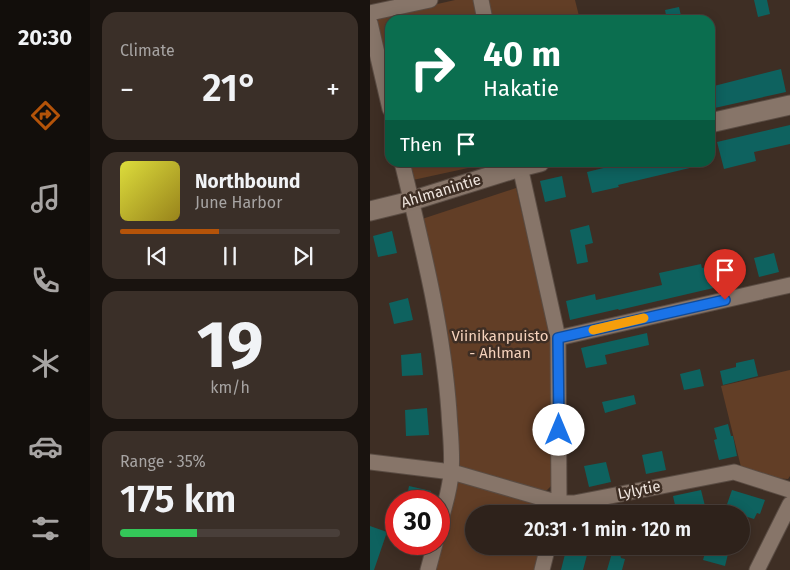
<!DOCTYPE html>
<html lang="en">
<head>
<meta charset="utf-8">
<style>
  :root { --surface:#2e221b; --page:#3a2f28; --text:#f1f3f6; --muted:#a7a4a3; --line:#493f3a; --accent:#b45309 }
  body { margin:0; font-family:"Fira Sans",sans-serif; background:var(--page); color:var(--text); height:100vh; display:flex; flex-direction:column; font-size:19px; white-space:nowrap }
  * { box-sizing:border-box; margin:0 }
  p { font-size:16px; color:var(--muted) }
  .icon { flex:none; width:28px; height:28px; fill:none; stroke:currentColor; stroke-width:2; stroke-linecap:round; stroke-linejoin:round }
  .map { position:relative; flex:1; overflow:hidden }
  .sheet { display:flex; flex-direction:column; gap:12px; padding:12px; background:#19130f; width:280px }
  .sheet>* { flex:none }
  .hud { position:absolute; left:15px; top:15px; width:330px; height:152px; border-radius:15px; box-shadow:0 2px 12px #0003,0 0 0 1px var(--line); background:#0b6e4f; color:#fff; overflow:hidden }
  .speed { position:absolute; left:15px; top:490px; display:flex; gap:10px; font-size:25px; font-weight:700; text-align:center }
  .speed>* { display:grid; place-content:center; width:65px; height:65px; border-radius:50%; background:var(--surface); box-shadow:0 2px 12px #0003,0 0 0 1px var(--line); line-height:1 }
  .speed .limit { border:8px solid #d22; background:#fff; color:#111 }
  .pin { position:absolute; display:grid; place-items:center; width:42px; height:42px; color:#fff; margin:-51px -21px; border-radius:50% 50% 50% 0; rotate:-45deg; box-shadow:0 0 5px #0007 }
  .pin .icon { rotate:45deg }
  .me { position:absolute; width:55px; margin:-28px; rotate:0deg; stroke-linejoin:round; filter:drop-shadow(0 0 4px #0008) }
  .turn { display:flex; align-items:center; gap:18px; height:105px; padding:0 15px; font-size:22px }
  .turn .icon { width:65px; height:65px; stroke-width:2.5 }
  .turn b { display:block; font-size:35px; line-height:42px }
  .then { display:flex; align-items:center; height:48px; padding:0 15px; background:#0003; gap:10px; font-size:19px }
  .big { font-size:38px; font-weight:600; line-height:1.1 }
  .sheet .tile { flex:1; display:flex; flex-direction:column; justify-content:center; gap:8px; min-width:0; padding:0 18px; border-radius:15px; background:var(--page) }
  .sheet .dial { align-items:center; gap:0 }
  .dial b { font-size:65px; line-height:1 }
  .song { display:flex; align-items:center; gap:15px }
  .cover { width:60px; height:60px; border-radius:8px; background:linear-gradient(135deg,hsl(60 70% 55%),hsl(50 70% 35%)) }
  .played { height:5px; border-radius:2px; background:linear-gradient(90deg,var(--accent) 45%,var(--line) 45%) }
  .keys { display:flex; justify-content:space-around; direction:ltr }
  .heat { display:flex; justify-content:space-between; align-items:center; font-size:28px; direction:ltr }
  .charge { height:8px; border-radius:4px; background:linear-gradient(90deg,#34c759 35%,var(--line) 0) }
  .trip { position:absolute; left:95px; top:505px; width:285px; height:50px; border-radius:25px; background:var(--surface); box-shadow:0 2px 12px #0003,0 0 0 1px var(--line); font-weight:600; line-height:50px; text-align:center }
  main { display:flex; flex:1; min-height:0 }
  .menu { display:flex; flex-direction:column; width:90px; justify-content:space-around; align-items:center; background:#120e0b; color:var(--muted) }
  .menu .icon { width:35px; height:35px }
  .menu .selected { color:var(--accent) }
  .menu b { font-size:22px; color:var(--text) }
  .map>svg:first-child { display:block }
</style>
</head>
<body>
<main>
<nav class="menu">
<b>20:30</b>
<svg class="icon selected" aria-label="directions" viewBox="0 0 24 24"><path d="M12 3l9 9-9 9-9-9zM9 14v-3h6M13 9l2 2-2 2"/></svg>
<svg class="icon" aria-label="music" viewBox="0 0 24 24"><path d="M9 18V5l10-2v13"/><circle cx="6" cy="18" r="3"/><circle cx="16" cy="16" r="3"/></svg>
<svg class="icon" aria-label="phone" viewBox="0 0 24 24"><path d="M5 4h4l2 5-3 2q2 4 5 5l2-3 5 2v4C11 20 4 13 5 4z"/></svg>
<svg class="icon" aria-label="climate" viewBox="0 0 24 24"><path d="M12 3v18M4 7l16 10M4 17L20 7"/></svg>
<svg class="icon" aria-label="car" viewBox="0 0 24 24"><path d="M5 17H2v-5l4-1 3-4h7l3 4 3 1v5h-3M9 17h6M6 11h13"/><circle cx="7" cy="17" r="2"/><circle cx="17" cy="17" r="2"/></svg>
<svg class="icon" aria-label="filters" viewBox="0 0 24 24"><path d="M4 7h16M4 17h16"/><circle cx="9" cy="7" r="2"/><circle cx="15" cy="17" r="2"/></svg>
</nav>
<section class="sheet">
<div class="tile"><p>Climate</p>
<div class="heat"><a>−</a><b class="big">21°</b><a>+</a></div>
</div>
<div class="tile">
<div class="song"><i class="cover"></i><div><b>Northbound</b><p>June Harbor</p></div></div>
<div class="played"></div>
<div class="keys"><svg class="icon" aria-label="previous" viewBox="0 0 24 24"><path d="M18 5L8 12l10 7zM5 5v14"/></svg><svg class="icon" aria-label="pause" viewBox="0 0 24 24"><path d="M8 5v14M16 5v14"/></svg><svg class="icon" aria-label="next" viewBox="0 0 24 24"><path d="M6 5l10 7-10 7zM19 5v14"/></svg></div>
</div>
<div class="tile dial"><b>19</b><p>km/h</p></div>
<div class="tile"><p>Range · 35%</p><b class="big">175 km</b><div class="charge"></div></div>
</section>
<div class="map">
<svg width="420" height="570" viewBox="0 0 420 570">
  <rect width="100%" height="100%" fill="#3e2e24"/>
  <!-- green -->
  <path fill="#623e26" d="M85 0H103L108 20H20V80L6 18Z
    M115 0H205L210 20H120Z
    M39 162 121 163 43 180Z
    M146 188 182 339V485L177 490 169 492 87 469 52 219Z
    M420 370V476L418 479 406 478 371 467 351 386Z
    M87 481 181 505 179 514H104V546H171L166 570H65Z"/>
  <!-- building -->
  <path fill="#0e625f" d="M384 0H397L400 14 388 17Z
    M309 7 312 20H297L295 10Z
    M411 69 416 92 340 109V87Z
    M420 125V144L384 152 386 161 354 169 347 142Z
    M258 162H324V167L248 185 249 187 222 193 217 172Z
    M192 176 196 197 175 202 170 181Z
    M219 225 223 243 215 245 218 262 207 264 200 230Z
    M22 231 27 253 8 257 3 236Z
    M404 253 409 272 389 277 384 258Z
    M360 261 365 283 249 310 248 309 200 320 196 301 225 294 226 300 292 285 289 273 331 264 332 268Z
    M38 298 43 320 24 324 19 303Z
    M277 333 279 345 235 355 237 364 216 368 211 348Z
    M51 353 53 375 32 376 31 355Z
    M384 359 388 376 353 385 350 371 366 367V363Z
    M330 369 334 386 314 390 310 374Z
    M264 395 266 404 235 413 232 402Z
    M57 408 59 435 36 436 35 410Z
    M358 424 361 436H363L367 456 349 460 344 440 347 439 344 428Z
    M292 451 296 470 276 474 272 455Z
    M236 462 241 482 219 487 214 466Z
    M39 486 61 491 59 501H36Z
    M331 490 336 510 320 514H307L303 496Z
    M362 490 395 500 390 514 387 513 384 519 371 515V514H366L355 510Z
    M0 526 17 532 4 570H0Z
    M244 546H248L251 558 255 559 252 570H237Z
    M337 546 344 547V546H360L355 566 333 560Z
    M196 550 217 555 213 570H191Z"/>
  <g fill="none" stroke-linecap="round" stroke-linejoin="round">
    <defs>
      <path id="minor" d="M111 0 115 20
        M0 13 60 0
        M0 23 20 109
        M32 162C52 245 73 327 79 412 80 432 83 453 81 473 80 491 73 510 69 528
        M149 162 188 338 189 503 186 514
        M188 338 420 285
        M0 462 82 472 189 503H204L364 472 420 490
        M58 570 65 544
        M172 570 178 546
        M387 570 420 504"/>
      <path id="tertiary" d="M340 123 420 105
        M0 211 41 201 150 167 170 162"/>
    </defs>
    <!-- minor casing -->
    <use href="#minor" stroke="#5a4c43" stroke-width="17"/>
    <!-- tertiary casing -->
    <use href="#tertiary" stroke="#5a4c43" stroke-width="21"/>
    <!-- minor -->
    <use href="#minor" stroke="#877569" stroke-width="15"/>
    <!-- tertiary -->
    <use href="#tertiary" stroke="#877569" stroke-width="19"/>
  </g>
  <g fill="none" stroke-linecap="round" stroke-linejoin="round">
    <defs>
      <path id="route" d="M189 430 188 338 355 300"/>
    </defs>
    <!-- route casing -->
    <use href="#route" stroke="#114b97" stroke-width="12"/>
    <!-- route -->
    <use href="#route" stroke="#1a73e8" stroke-width="9"/>
    <!-- slow -->
    <path stroke="#f59e0b" stroke-width="9" d="M223 330 274 318"/>
  </g>
  <g text-anchor="middle" stroke-width="5" stroke-linejoin="round" paint-order="stroke">
    <!-- street labels -->
    <g font-size="15" fill="#efe5de" stroke="#3e2e24">
      <text transform="translate(71 191) rotate(-17)" y="5">Ahlmanintie</text>
      <text transform="translate(269 490) rotate(-11)" y="5">Lylytie</text>
    </g>
    <!-- park labels -->
    <g font-size="15" fill="#f6d3bd" stroke="#3e2e24">
      <text x="130" y="341">Viinikanpuisto<tspan x="130" dy="17">- Ahlman</tspan></text>
    </g>
  </g>
</svg>
<div class="speed"><div class="limit">30</div></div>
<div class="pin" style="left:355px;top:300px;background:#d93025"><svg class="icon" aria-label="arrive" viewBox="0 0 24 24"><path d="M6 21V4h12l-3 4 3 4H6"/></svg></div>
<svg class="me" style="left:189px;top:430px" viewBox="-20 -20 40 40"><circle r="19" fill="#fff"/><path d="M0-13L10 11 0 6-10 11z" fill="#1a73e8"/></svg>
<div class="trip">20:31 · 1 min · 120 m</div>
<div class="hud">
<div class="turn"><svg class="icon" aria-label="right" viewBox="0 0 24 24"><path d="M7 20v-9h11M14 6l5 5-5 5"/></svg><div><b>40 m</b>Hakatie</div></div>
<div class="then">Then<svg class="icon" aria-label="arrive" viewBox="0 0 24 24"><path d="M6 21V4h12l-3 4 3 4H6"/></svg></div>
</div>
</div>
</main>
</body>
</html>
